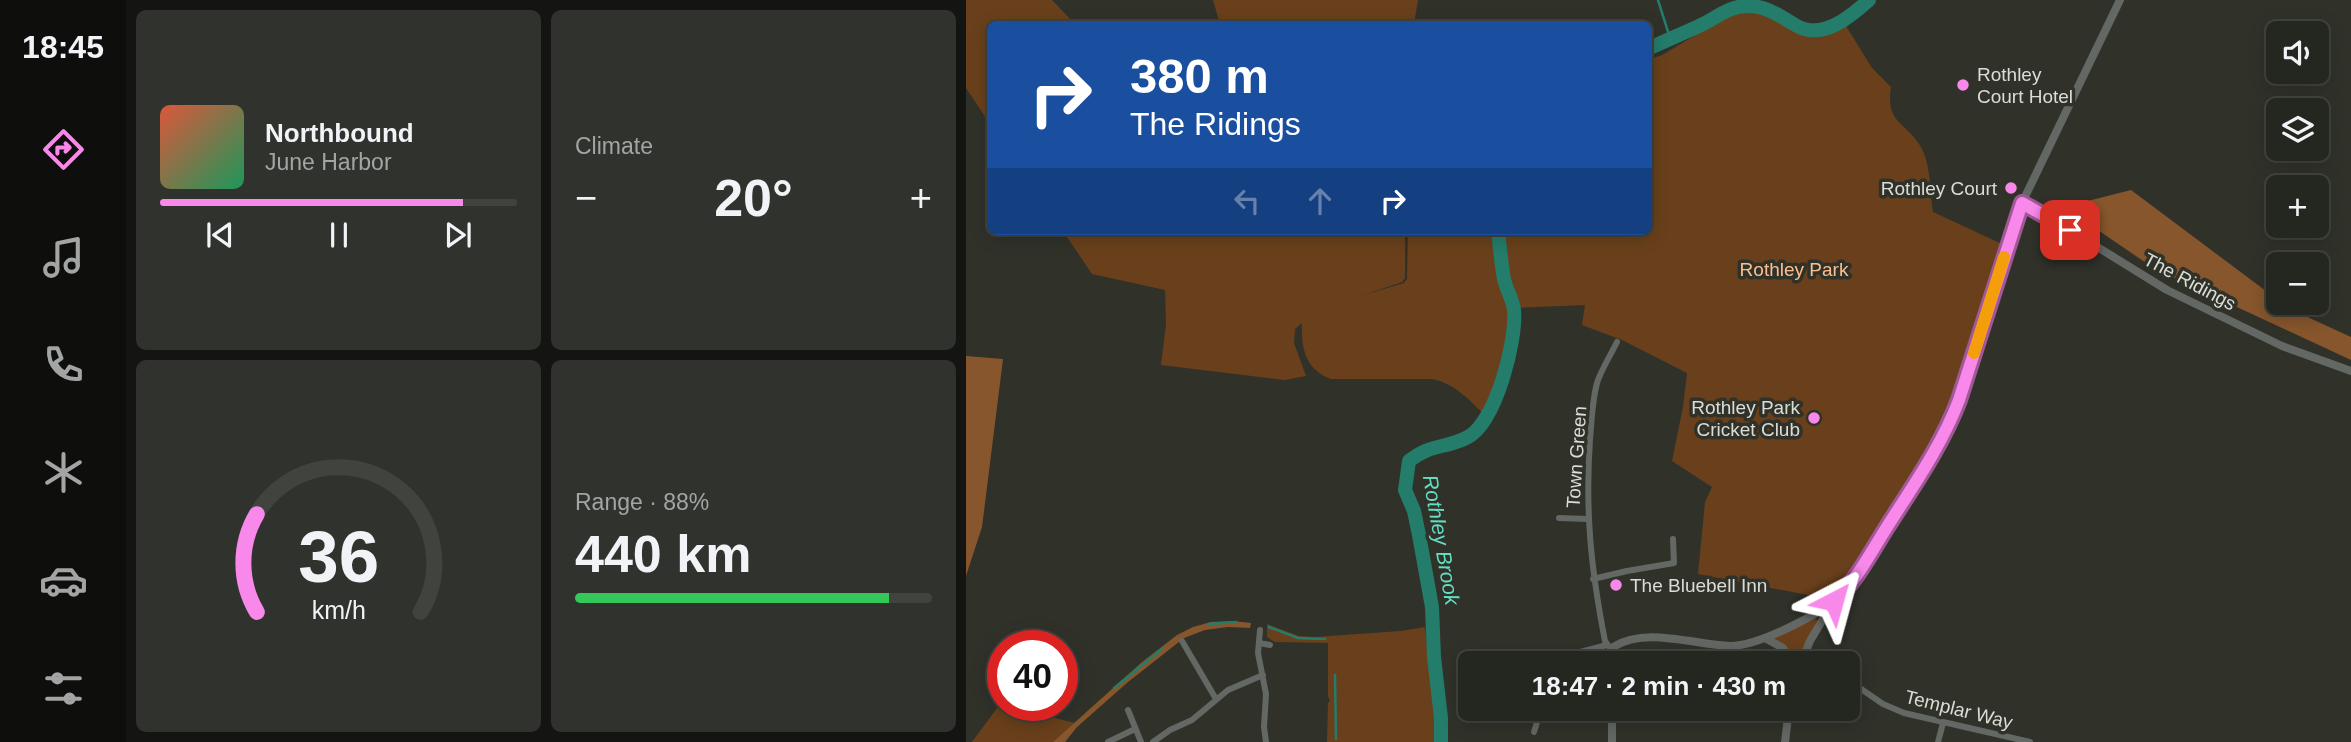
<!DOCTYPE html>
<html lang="en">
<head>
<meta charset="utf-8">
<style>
  :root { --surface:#242620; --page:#30322d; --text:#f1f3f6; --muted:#a3a5a5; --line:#41433e; --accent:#f888e9 }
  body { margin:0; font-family:Helvetica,sans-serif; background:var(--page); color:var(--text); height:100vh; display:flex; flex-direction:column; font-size:26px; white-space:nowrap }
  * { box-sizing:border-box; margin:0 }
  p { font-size:23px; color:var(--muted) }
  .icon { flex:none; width:38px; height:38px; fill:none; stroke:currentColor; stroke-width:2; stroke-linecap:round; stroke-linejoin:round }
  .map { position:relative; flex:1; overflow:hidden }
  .sheet { display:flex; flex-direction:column; gap:10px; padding:10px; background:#141512; width:840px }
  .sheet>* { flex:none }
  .banner { position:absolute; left:21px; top:21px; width:665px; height:214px; border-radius:10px; box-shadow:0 4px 18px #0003,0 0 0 2px var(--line); background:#1a4fa0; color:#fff; overflow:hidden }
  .buttons { position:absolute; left:1300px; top:21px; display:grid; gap:14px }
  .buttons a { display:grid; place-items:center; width:63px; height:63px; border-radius:10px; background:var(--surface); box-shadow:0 4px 18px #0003,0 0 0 2px var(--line); font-size:35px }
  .speed { position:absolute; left:21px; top:630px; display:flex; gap:14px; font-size:35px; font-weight:700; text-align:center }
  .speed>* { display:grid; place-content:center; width:91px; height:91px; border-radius:50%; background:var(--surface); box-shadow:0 4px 18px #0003,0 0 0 2px var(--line); line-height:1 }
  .speed .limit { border:10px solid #d22; background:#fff; color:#111 }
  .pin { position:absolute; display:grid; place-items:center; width:60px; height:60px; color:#fff; margin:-30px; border-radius:14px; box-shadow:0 4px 10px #0006 }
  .me { position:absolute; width:77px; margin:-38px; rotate:39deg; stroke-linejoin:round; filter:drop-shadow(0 0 5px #0008) }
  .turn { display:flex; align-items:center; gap:24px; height:147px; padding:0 28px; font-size:32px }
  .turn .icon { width:91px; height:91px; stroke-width:2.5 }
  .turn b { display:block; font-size:49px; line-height:60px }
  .lanes { display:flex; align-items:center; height:66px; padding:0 28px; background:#0003; justify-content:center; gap:35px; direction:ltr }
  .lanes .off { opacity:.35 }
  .big { font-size:52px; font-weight:600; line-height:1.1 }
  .sheet .widget { flex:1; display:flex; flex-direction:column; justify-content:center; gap:10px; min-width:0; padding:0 24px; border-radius:10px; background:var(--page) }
  .sheet .dial { align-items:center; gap:0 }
  .dial svg { height:182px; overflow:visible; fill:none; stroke:var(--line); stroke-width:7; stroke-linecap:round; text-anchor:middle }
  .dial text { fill:var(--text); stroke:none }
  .song { display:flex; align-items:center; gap:21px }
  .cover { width:84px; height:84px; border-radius:10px; background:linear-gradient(135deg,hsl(10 70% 55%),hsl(150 70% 35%)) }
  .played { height:7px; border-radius:4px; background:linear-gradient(90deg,var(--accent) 85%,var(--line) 85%) }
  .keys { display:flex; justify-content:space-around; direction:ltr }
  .heat { display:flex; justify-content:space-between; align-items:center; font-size:38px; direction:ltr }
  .charge { height:10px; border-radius:5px; background:linear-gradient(90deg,#34c759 88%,var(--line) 0) }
  .sheet .tiles { flex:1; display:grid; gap:10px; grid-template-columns:repeat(2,1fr) }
  .trip { position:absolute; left:492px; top:651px; width:402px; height:70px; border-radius:10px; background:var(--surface); box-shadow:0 4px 18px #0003,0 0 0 2px var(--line); font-weight:600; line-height:70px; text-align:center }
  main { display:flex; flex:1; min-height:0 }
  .tab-bar { display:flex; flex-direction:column; width:126px; justify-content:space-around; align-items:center; background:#0e0f0d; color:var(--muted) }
  .tab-bar .icon { width:49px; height:49px }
  .tab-bar .current { color:var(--accent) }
  .tab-bar b { font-size:32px; color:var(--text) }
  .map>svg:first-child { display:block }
</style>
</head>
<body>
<main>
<nav class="tab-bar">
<b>18:45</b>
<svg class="icon current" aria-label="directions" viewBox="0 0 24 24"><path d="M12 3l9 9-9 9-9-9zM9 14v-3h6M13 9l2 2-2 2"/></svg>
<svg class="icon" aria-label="music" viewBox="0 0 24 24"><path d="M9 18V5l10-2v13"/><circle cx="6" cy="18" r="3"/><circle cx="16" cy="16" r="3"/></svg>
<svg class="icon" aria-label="phone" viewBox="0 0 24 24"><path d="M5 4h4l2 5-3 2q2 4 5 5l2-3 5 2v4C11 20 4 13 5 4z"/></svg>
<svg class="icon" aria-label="climate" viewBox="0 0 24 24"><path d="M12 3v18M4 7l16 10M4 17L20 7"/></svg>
<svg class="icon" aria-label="car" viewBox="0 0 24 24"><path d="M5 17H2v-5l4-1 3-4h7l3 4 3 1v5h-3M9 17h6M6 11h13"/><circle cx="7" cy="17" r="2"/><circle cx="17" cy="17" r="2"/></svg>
<svg class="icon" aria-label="filters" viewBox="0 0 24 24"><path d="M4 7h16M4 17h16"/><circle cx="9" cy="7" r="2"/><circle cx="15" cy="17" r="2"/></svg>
</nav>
<section class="sheet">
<div class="tiles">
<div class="widget">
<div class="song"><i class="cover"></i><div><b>Northbound</b><p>June Harbor</p></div></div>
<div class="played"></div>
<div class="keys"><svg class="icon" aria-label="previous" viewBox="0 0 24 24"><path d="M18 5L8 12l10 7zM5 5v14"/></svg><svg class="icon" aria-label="pause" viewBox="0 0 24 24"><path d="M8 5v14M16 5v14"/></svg><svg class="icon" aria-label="next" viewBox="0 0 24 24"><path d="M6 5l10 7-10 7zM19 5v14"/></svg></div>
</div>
<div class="widget"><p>Climate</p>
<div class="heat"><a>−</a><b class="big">20°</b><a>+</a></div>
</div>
<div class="widget dial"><svg viewBox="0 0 100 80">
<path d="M14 69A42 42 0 1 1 86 69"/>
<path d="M14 69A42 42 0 0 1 14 26" stroke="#f888e9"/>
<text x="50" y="56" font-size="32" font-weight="700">36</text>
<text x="50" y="72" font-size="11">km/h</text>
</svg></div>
<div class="widget"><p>Range · 88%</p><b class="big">440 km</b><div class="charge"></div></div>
</div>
</section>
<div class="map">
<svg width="1385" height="742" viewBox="0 0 1385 742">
  <rect width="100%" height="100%" fill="#30322a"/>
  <!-- green -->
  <path fill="#69401b" d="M0 0H86L109 24H24V124L0 88Z
    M247 0H452L448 24H254Z
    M783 12C824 17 833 50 880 26L906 68 925 87C919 124 941 122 955 147 965 165 964 193 967 212L1038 245 1009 340 975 431 885 575 863 599 732 574 739 502 746 487 706 461 717 407 721 373 656 340 616 325 619 305 548 308C546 338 541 393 520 416 503 400 490 384 466 379H365C339 369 335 348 336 323L329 329 328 343 340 376 319 380 195 365 200 325 199 290 126 274 97 231H439V278L436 282 398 295 438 283 441 279 442 231H682L683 60 698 54 766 13Z
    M849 618 852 621 832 662 829 663 808 638Z
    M301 624 333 636 349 637 435 631 459 627 469 720 468 742H361L362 703 364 701 362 696V643L309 642 301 637Z
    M34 704 37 705 109 723 87 742H6Z"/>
  <!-- forest -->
  <path fill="#87562c" d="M1165 190 1312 300V303H1316L1324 309 1385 337V360L1189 269 1098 207Z
    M0 356 37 359 16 527 0 576Z
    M266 621 285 623 284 628 262 627 239 630 218 638 162 682 111 727 99 742H87L175 663 211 635 227 627 245 622Z"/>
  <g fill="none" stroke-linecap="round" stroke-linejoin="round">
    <!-- stream -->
    <path stroke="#247c6b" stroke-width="2.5" d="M692 0 704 38
      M243 624 270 622
      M303 627 332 638 359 639
      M369 675 370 739
      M148 688 197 648"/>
    <!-- river -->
    <path stroke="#247c6b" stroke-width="14" d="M682 49C700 40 719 33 737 24 753 16 763 6 782 6 802 6 815 17 831 26 857 40 884 17 903 0
      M475 742V718L468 657 466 607 453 535 448 511 439 490 443 461C465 443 480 449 502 437 530 422 551 340 548 310 547 300 540 289 538 279 535 263 534 247 532 231"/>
    <!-- minor -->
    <path stroke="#646864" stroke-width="6" d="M593 518 621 519
      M627 579 661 571 708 563 707 539
      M294 630 292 653 300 694 298 727 300 742
      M216 641 250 699
      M293 643 304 645
      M645 649 639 641C625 569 619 512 624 439 626 420 626 398 632 380 637 367 645 354 651 342
      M839 653 858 663
      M580 663 599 656
      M594 663 599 656 641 645
      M882 680 917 704 938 713 1064 742
      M162 710 175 742
      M568 732 575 709
      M142 742 169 729
      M187 742 204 730 226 720 262 690 297 675
      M972 742 977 723"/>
    <!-- tertiary -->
    <path stroke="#646864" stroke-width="8" d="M1056 203 1086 219 1201 290 1316 346 1385 371
      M799 638 817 648 824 663
      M644 663V652L647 647C680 626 728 645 764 646 793 646 860 612 879 591L967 453 985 419 1056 203 1154 0
      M835 663 844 641 866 604
      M646 742V709
      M819 742 823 709"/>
  </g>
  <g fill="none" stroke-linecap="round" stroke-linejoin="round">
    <defs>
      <path id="route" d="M868 601C890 582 905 552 921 527 947 486 976 445 993 400L1056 203 1104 230"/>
    </defs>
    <!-- route casing -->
    <use href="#route" stroke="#a15897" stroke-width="18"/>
    <!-- route -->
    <use href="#route" stroke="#f888e9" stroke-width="12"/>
    <!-- slow -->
    <path stroke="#f59e0b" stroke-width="12" d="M1008 353 1038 257"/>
  </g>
  <!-- markers -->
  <g fill="#f888e9" stroke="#30322a" stroke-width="2.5">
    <circle cx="997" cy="85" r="7"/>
    <circle cx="1045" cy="188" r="7"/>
    <circle cx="848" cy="418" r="7"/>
    <circle cx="650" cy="585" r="7"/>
  </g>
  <g text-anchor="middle" stroke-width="7" stroke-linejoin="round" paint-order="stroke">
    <!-- poi labels -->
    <g font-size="19" fill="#dadcd6" stroke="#30322a" text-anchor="start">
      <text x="1011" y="81">Rothley<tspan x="1011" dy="22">Court Hotel</tspan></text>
      <text x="1031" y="195" text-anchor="end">Rothley Court</text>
      <text x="834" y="414" text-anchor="end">Rothley Park<tspan x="834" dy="22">Cricket Club</tspan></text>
      <text x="664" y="592">The Bluebell Inn</text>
    </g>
    <!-- park labels -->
    <g font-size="19" fill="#fbbf8f" stroke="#30322a">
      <text x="828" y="276">Rothley Park</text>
    </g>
    <!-- street labels -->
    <g font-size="19" fill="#dadcd6" stroke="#30322a">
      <text transform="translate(1224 281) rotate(28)" y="7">The Ridings</text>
      <text transform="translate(610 457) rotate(-86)" y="7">Town Green</text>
      <text transform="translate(993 709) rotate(14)" y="7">Templar Way</text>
    </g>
    <!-- water labels -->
    <g font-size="21" font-style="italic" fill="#63ddc2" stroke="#30322a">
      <text transform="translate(475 540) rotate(80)" y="7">Rothley Brook</text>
    </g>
  </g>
</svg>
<div class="buttons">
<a><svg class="icon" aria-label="sound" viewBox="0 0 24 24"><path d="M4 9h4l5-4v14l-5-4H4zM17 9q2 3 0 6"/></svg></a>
<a><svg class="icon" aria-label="layers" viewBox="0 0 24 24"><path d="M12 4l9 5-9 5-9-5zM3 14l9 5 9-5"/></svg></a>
<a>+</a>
<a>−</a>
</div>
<div class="speed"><div class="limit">40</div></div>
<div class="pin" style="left:1104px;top:230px;background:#d93025"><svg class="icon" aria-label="arrive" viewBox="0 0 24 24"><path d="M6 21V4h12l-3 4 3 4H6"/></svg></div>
<svg class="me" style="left:868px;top:601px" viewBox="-20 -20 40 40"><path d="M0-17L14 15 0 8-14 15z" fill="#f888e9" stroke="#fff" stroke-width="4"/></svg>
<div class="trip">18:47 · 2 min · 430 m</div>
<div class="banner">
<div class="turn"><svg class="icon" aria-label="right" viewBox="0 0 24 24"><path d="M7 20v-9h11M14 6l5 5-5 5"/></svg><div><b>380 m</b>The Ridings</div></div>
<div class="lanes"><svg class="icon off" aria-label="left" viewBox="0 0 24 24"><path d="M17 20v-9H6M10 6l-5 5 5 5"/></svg><svg class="icon off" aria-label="ahead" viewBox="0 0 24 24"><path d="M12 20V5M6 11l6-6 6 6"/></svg><svg class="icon" aria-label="right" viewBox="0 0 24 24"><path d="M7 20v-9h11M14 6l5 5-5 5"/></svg></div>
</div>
</div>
</main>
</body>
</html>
